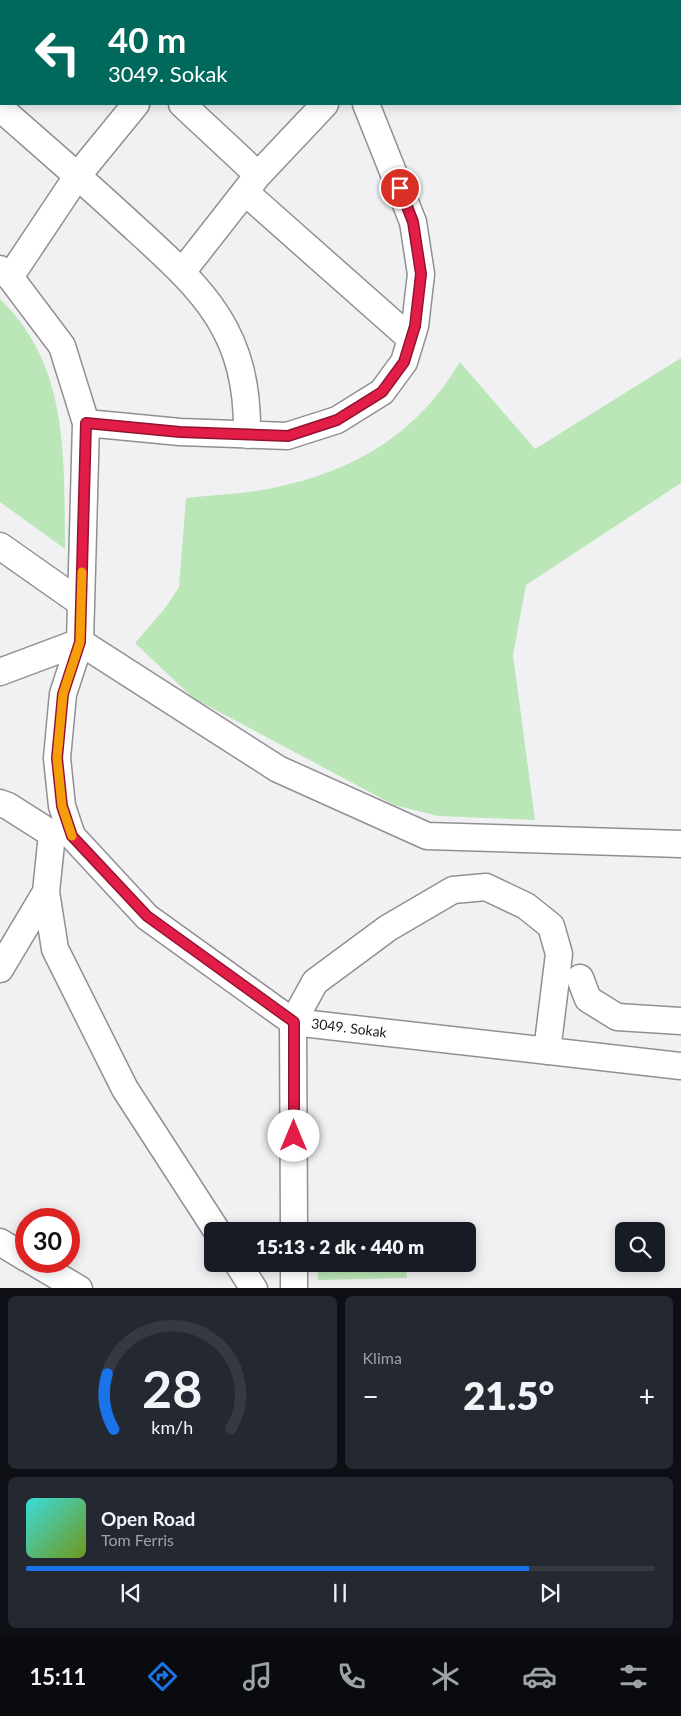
<!DOCTYPE html>
<html lang="tr">
<head>
<meta charset="utf-8">
<style>
  :root { --surface:#171b24; --page:#242831; --text:#f1f3f6; --muted:#9ea1a6; --line:#363941; --accent:#1a73e8 }
  body { margin:0; font-family:Lato,sans-serif; background:var(--page); color:var(--text); height:100vh; display:flex; flex-direction:column; font-size:19px; white-space:nowrap }
  * { box-sizing:border-box; margin:0 }
  p { font-size:16px; color:var(--muted) }
  .icon { flex:none; width:28px; height:28px; fill:none; stroke:currentColor; stroke-width:2; stroke-linecap:round; stroke-linejoin:round }
  .map { position:relative; height:1288px; overflow:hidden }
  .side { display:flex; flex-direction:column; gap:8px; padding:8px; background:#0d0f14; flex:1 }
  .side>* { flex:none }
  .top-card { position:absolute; left:0px; top:0px; width:681px; height:105px; box-shadow:0 2px 12px #0003; background:#00695c; color:#fff; overflow:hidden }
  .buttons { position:absolute; left:615px; top:1222px; display:grid; gap:10px }
  .buttons a { display:grid; place-items:center; width:50px; height:50px; border-radius:8px; background:var(--surface); box-shadow:0 2px 12px #0003; font-size:25px }
  .speed { position:absolute; left:15px; top:1208px; display:flex; gap:10px; font-size:25px; font-weight:700; text-align:center }
  .speed>* { display:grid; place-content:center; width:65px; height:65px; border-radius:50%; background:var(--surface); box-shadow:0 2px 12px #0003; line-height:1 }
  .speed .limit { border:8px solid #d22; background:#fff; color:#111 }
  .pin { position:absolute; display:grid; place-items:center; width:42px; height:42px; color:#fff; margin:-21px; border:2px solid #fff; border-radius:50%; box-shadow:0 1px 5px #0007 }
  .me { position:absolute; width:55px; margin:-28px; rotate:0deg; stroke-linejoin:round; filter:drop-shadow(0 0 4px #0008) }
  .turn { display:flex; align-items:center; gap:18px; height:105px; padding:0 25px; font-size:22px }
  .turn .icon { width:65px; height:65px; stroke-width:2.5 }
  .turn b { display:block; font-size:35px; line-height:42px }
  .big { font-size:38px; font-weight:800; line-height:1.1 }
  .side .widget { flex:1; display:flex; flex-direction:column; justify-content:center; gap:8px; min-width:0; padding:0 18px; border-radius:8px; background:var(--page) }
  .side .dial { align-items:center; gap:0 }
  .dial svg { height:130px; overflow:visible; fill:none; stroke:var(--line); stroke-width:7; stroke-linecap:round; text-anchor:middle }
  .dial text { fill:var(--text); stroke:none }
  .song { display:flex; align-items:center; gap:15px }
  .cover { width:60px; height:60px; border-radius:8px; background:linear-gradient(135deg,hsl(180 70% 55%),hsl(80 70% 35%)) }
  .played { height:5px; border-radius:2px; background:linear-gradient(90deg,var(--accent) 80%,var(--line) 80%) }
  .keys { display:flex; justify-content:space-around; direction:ltr }
  .heat { display:flex; justify-content:space-between; align-items:center; font-size:28px; direction:ltr }
  .side .tiles { flex:1; display:grid; gap:8px; grid-template-columns:1fr 1fr }
  .widget:last-child { grid-column:span 2 }
  .trip { position:absolute; left:204px; top:1222px; width:272px; height:50px; border-radius:8px; background:var(--surface); box-shadow:0 2px 12px #0003; font-weight:800; line-height:50px; text-align:center }
  .tab-bar { display:flex; height:80px; justify-content:space-around; align-items:center; background:#090b0e; color:var(--muted) }
  .tab-bar .icon { width:35px; height:35px }
  .tab-bar .on { color:var(--accent) }
  .tab-bar b { font-size:22px; color:var(--text) }
  .map>svg:first-child { display:block }
</style>
</head>
<body>
<div class="map">
<svg width="681" height="1289" viewBox="0 0 681 1289">
  <rect width="100%" height="100%" fill="#f1f1f4"/>
  <!-- green -->
  <path fill="#bbe6b7" d="M0 299C70 366 64 459 65 549L0 502Z
    M681 358V483L526 585 513 655 535 820 438 816 394 805 193 698 135 643 166 607 179 587 186 498C214 495 245 494 273 488 355 471 417 434 460 362L535 449Z
    M405 1226 406 1231H317V1229Z
    M317 1264H406L407 1278 318 1280Z"/>
  <g fill="none" stroke-linecap="round" stroke-linejoin="round">
    <defs>
      <path id="minor" d="M68 0 69 1
        M277 0 279 1
        M222 1 224 0
        M182 104 258 175
        M0 108C42 145 84 181 125 219 199 287 249 326 247 435
        M245 192 411 339
        M0 269 10 277 62 346 86 423 80 642 63 694 57 758 62 806 72 836 147 917 293 1022 681 1066
        M182 272 258 175 325 104
        M10 277 78 175 136 104
        M86 423 180 432 287 436 337 420 382 392 404 362 415 326 421 274 413 222 366 104
        M0 546 81 603
        M80 642 278 769 427 836 681 844
        M0 672 80 642
        M0 803 8 806 52 834 46 892 55 949 125 1089 217 1231
        M0 969 46 892
        M580 978 588 999 617 1017 681 1021
        M294 1231 293 1022 315 982 388 928 453 890 486 887 526 906 551 926 559 954 547 1051
        M0 1242 26 1258
        M32 1261 79 1289
        M238 1264 254 1289
        M294 1264V1289"/>
    </defs>
    <!-- minor casing -->
    <use href="#minor" stroke="#909092" stroke-width="29"/>
    <!-- minor -->
    <use href="#minor" stroke="#fff" stroke-width="26"/>
  </g>
  <g fill="none" stroke-linecap="round" stroke-linejoin="round">
    <defs>
      <path id="route" d="M294 1136V1022L147 916 72 836 62 806 57 758 63 694 80 642 86 423 180 432 288 436 337 420 382 392 404 362 415 326 421 274 413 222 400 188"/>
    </defs>
    <!-- route casing -->
    <use href="#route" stroke="#92132f" stroke-width="12"/>
    <!-- route -->
    <use href="#route" stroke="#e11d48" stroke-width="9"/>
    <!-- slow -->
    <path stroke="#f59e0b" stroke-width="9" d="M72 836 62 806 57 758 63 694 80 642 82 572"/>
  </g>
  <g text-anchor="middle" stroke-width="5" stroke-linejoin="round" paint-order="stroke">
    <!-- street labels -->
    <g font-size="14" fill="#1b1b1c" stroke="#fff">
      <text transform="translate(349 1028) rotate(7)" y="5">3049. Sokak</text>
    </g>
  </g>
</svg>
<div class="buttons">
<a><svg class="icon" aria-label="search" viewBox="0 0 24 24"><circle cx="10" cy="10" r="6"/><path d="M15 15l6 6"/></svg></a>
</div>
<div class="speed"><div class="limit">30</div></div>
<div class="pin" style="left:400px;top:188px;background:#d93025"><svg class="icon" aria-label="arrive" viewBox="0 0 24 24"><path d="M6 21V4h12l-3 4 3 4H6"/></svg></div>
<svg class="me" style="left:294px;top:1136px" viewBox="-20 -20 40 40"><circle r="19" fill="#fff"/><path d="M0-13L10 11 0 6-10 11z" fill="#e11d48"/></svg>
<div class="trip">15:13 · 2 dk · 440 m</div>
<div class="top-card">
<div class="turn"><svg class="icon" aria-label="left" viewBox="0 0 24 24"><path d="M17 20v-9H6M10 6l-5 5 5 5"/></svg><div><b>40 m</b>3049. Sokak</div></div>
</div>
</div>
<section class="side">
<div class="tiles">
<div class="widget dial"><svg viewBox="0 0 100 80">
<path d="M14 69A42 42 0 1 1 86 69"/>
<path d="M14 69A42 42 0 0 1 10 35" stroke="#1a73e8"/>
<text x="50" y="56" font-size="32" font-weight="700">28</text>
<text x="50" y="72" font-size="11">km/h</text>
</svg></div>
<div class="widget"><p>Klima</p>
<div class="heat"><a>−</a><b class="big">21.5°</b><a>+</a></div>
</div>
<div class="widget">
<div class="song"><i class="cover"></i><div><b>Open Road</b><p>Tom Ferris</p></div></div>
<div class="played"></div>
<div class="keys"><svg class="icon" aria-label="previous" viewBox="0 0 24 24"><path d="M18 5L8 12l10 7zM5 5v14"/></svg><svg class="icon" aria-label="pause" viewBox="0 0 24 24"><path d="M8 5v14M16 5v14"/></svg><svg class="icon" aria-label="next" viewBox="0 0 24 24"><path d="M6 5l10 7-10 7zM19 5v14"/></svg></div>
</div>
</div>
</section>
<nav class="tab-bar">
<b>15:11</b>
<svg class="icon on" aria-label="directions" viewBox="0 0 24 24"><path d="M12 3l9 9-9 9-9-9zM9 14v-3h6M13 9l2 2-2 2"/></svg>
<svg class="icon" aria-label="music" viewBox="0 0 24 24"><path d="M9 18V5l10-2v13"/><circle cx="6" cy="18" r="3"/><circle cx="16" cy="16" r="3"/></svg>
<svg class="icon" aria-label="phone" viewBox="0 0 24 24"><path d="M5 4h4l2 5-3 2q2 4 5 5l2-3 5 2v4C11 20 4 13 5 4z"/></svg>
<svg class="icon" aria-label="climate" viewBox="0 0 24 24"><path d="M12 3v18M4 7l16 10M4 17L20 7"/></svg>
<svg class="icon" aria-label="car" viewBox="0 0 24 24"><path d="M5 17H2v-5l4-1 3-4h7l3 4 3 1v5h-3M9 17h6M6 11h13"/><circle cx="7" cy="17" r="2"/><circle cx="17" cy="17" r="2"/></svg>
<svg class="icon" aria-label="filters" viewBox="0 0 24 24"><path d="M4 7h16M4 17h16"/><circle cx="9" cy="7" r="2"/><circle cx="15" cy="17" r="2"/></svg>
</nav>
</body>
</html>
